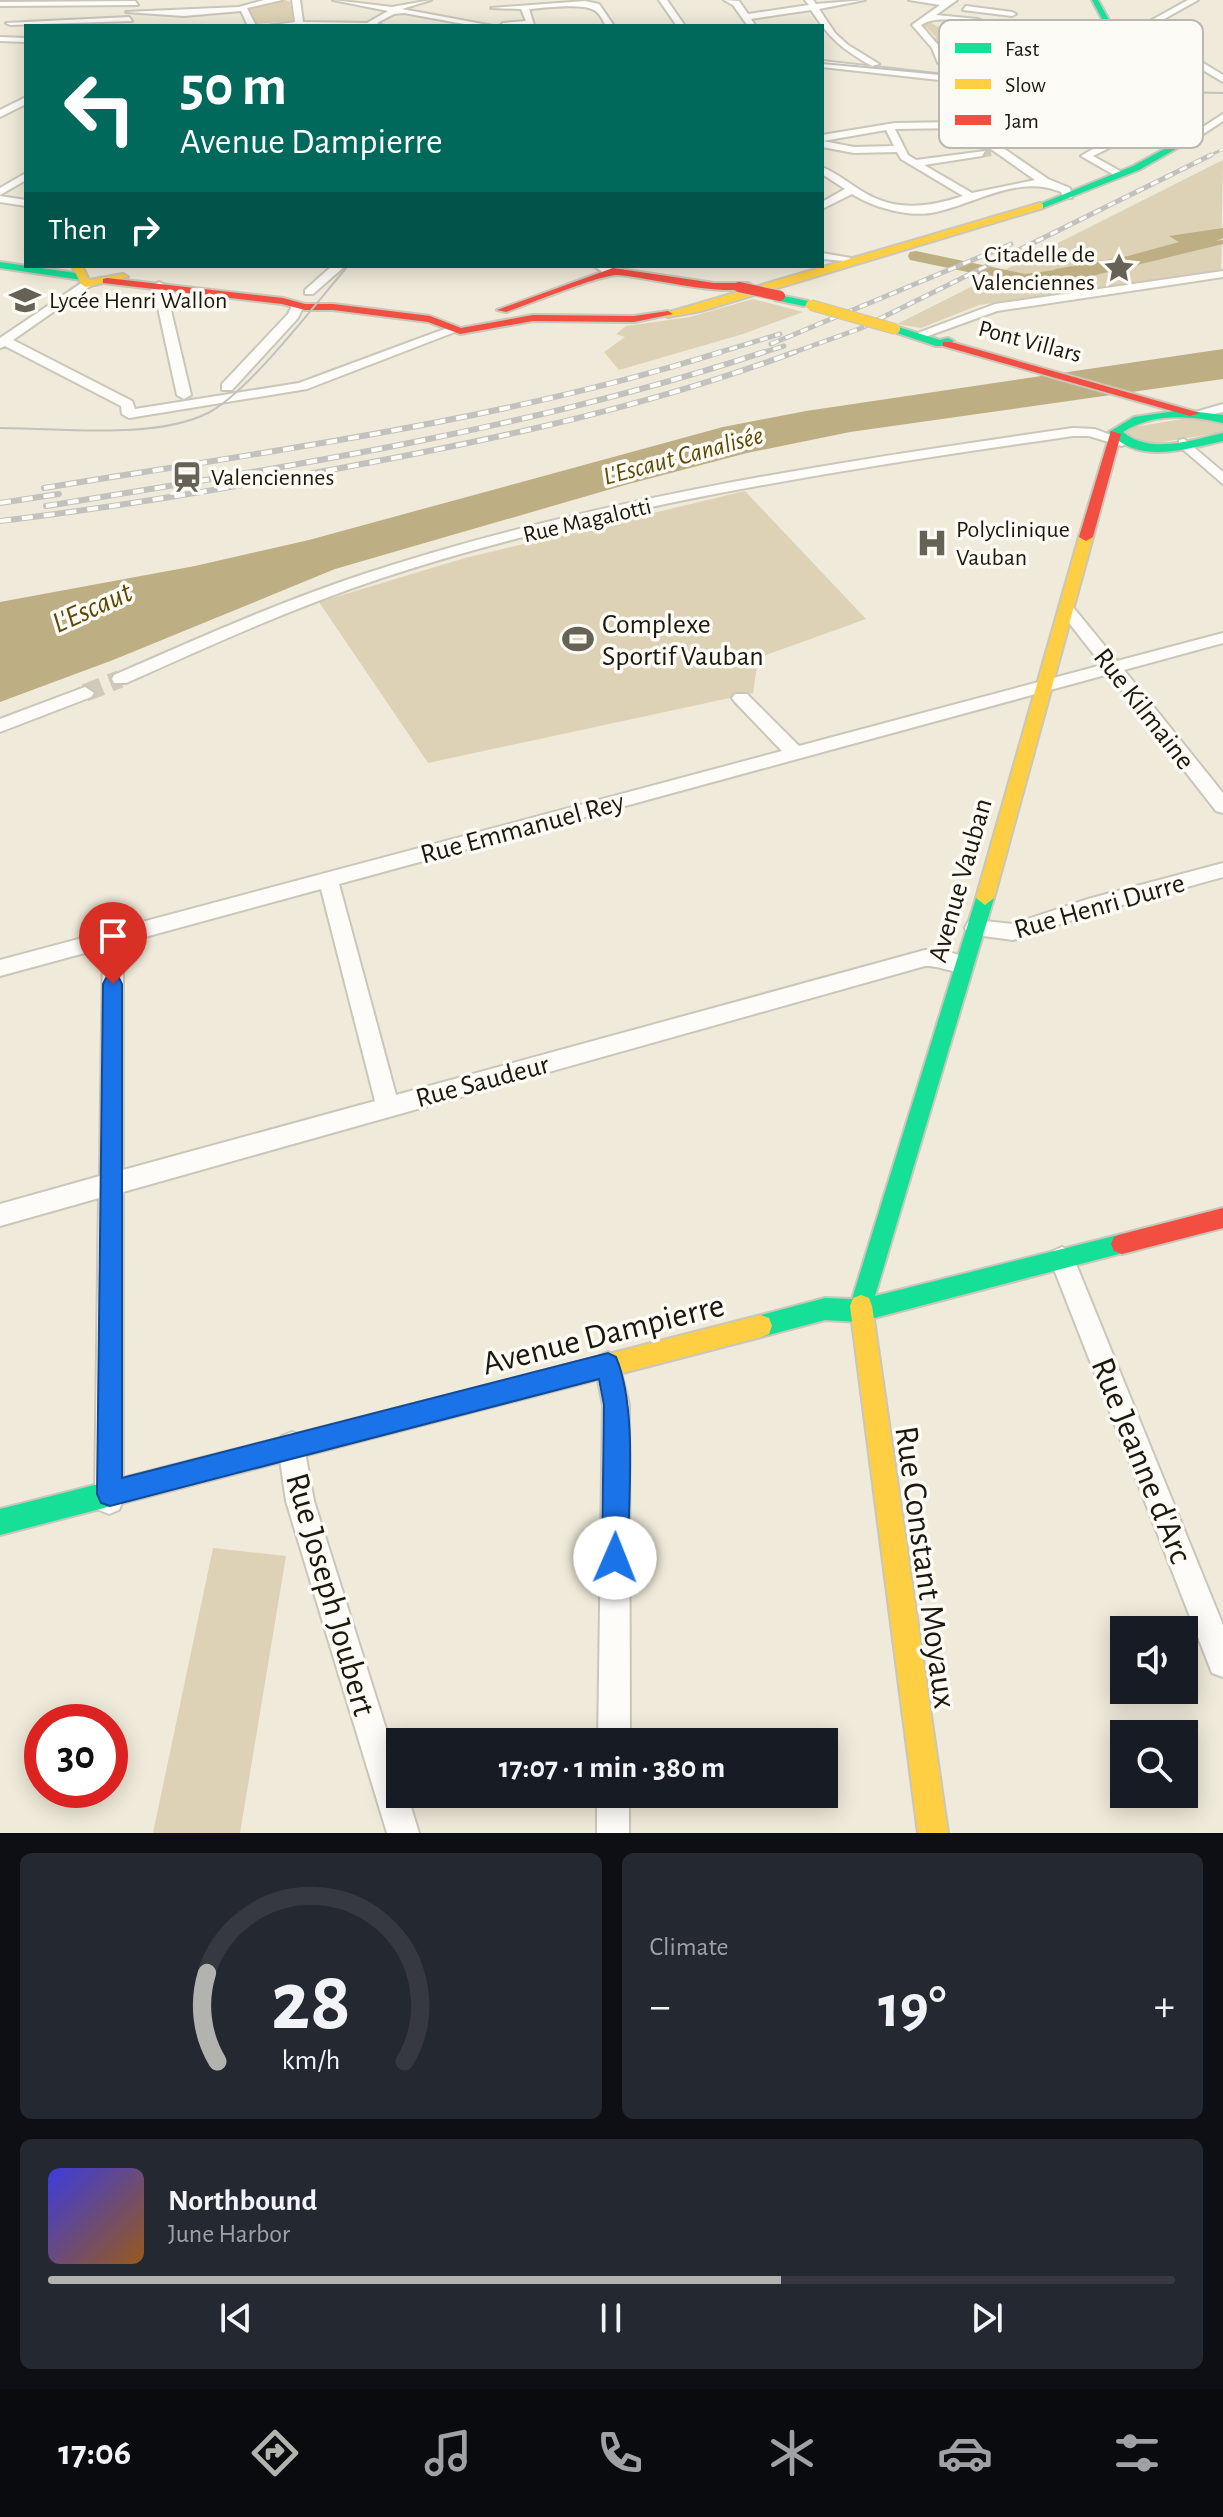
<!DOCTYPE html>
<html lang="en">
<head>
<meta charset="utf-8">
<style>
  :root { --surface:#171b24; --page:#242831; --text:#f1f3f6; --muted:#9ea1a6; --line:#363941; --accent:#b2b2ae }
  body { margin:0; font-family:"Alegreya Sans",sans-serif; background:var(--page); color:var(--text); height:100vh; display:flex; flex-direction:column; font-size:30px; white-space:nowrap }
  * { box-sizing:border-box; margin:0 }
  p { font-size:26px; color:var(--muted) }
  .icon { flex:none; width:44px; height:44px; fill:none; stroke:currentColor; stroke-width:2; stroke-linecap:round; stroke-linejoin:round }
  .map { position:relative; height:1833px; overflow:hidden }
  .drawer { display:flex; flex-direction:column; gap:20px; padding:20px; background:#0d0f14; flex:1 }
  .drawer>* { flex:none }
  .hud { position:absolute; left:24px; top:24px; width:800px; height:244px; border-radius:0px; box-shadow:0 4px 20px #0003; background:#00695c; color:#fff; overflow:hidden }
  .tools { position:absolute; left:1110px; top:1616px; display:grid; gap:16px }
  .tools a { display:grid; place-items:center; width:88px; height:88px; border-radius:0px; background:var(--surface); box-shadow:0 4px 20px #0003; font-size:40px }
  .speed { position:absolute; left:24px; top:1704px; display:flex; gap:16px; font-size:40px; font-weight:700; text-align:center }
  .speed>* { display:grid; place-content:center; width:104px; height:104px; border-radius:50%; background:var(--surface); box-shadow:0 4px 20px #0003; line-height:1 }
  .speed .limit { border:12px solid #d22; background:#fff; color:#111 }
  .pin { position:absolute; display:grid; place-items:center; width:68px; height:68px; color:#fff; margin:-82px -34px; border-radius:50% 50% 50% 0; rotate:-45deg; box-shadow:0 0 8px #0007 }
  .pin .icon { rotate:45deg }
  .me { position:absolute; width:88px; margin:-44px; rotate:1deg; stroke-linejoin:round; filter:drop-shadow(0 0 6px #0008) }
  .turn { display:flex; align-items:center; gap:28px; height:168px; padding:0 24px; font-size:36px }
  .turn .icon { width:104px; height:104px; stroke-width:2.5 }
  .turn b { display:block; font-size:56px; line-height:68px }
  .then { display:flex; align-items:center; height:76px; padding:0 24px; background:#0003; gap:16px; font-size:30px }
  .big { font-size:60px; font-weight:700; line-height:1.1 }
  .drawer .widget { flex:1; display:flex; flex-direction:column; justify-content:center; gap:12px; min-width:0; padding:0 28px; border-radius:12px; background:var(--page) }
  .drawer .dial { align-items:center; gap:0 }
  .dial svg { height:208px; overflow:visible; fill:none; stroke:var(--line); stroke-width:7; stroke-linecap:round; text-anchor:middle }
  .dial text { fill:var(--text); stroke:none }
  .song { display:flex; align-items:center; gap:24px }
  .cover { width:96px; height:96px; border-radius:12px; background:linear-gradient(135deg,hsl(240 70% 55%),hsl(30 70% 35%)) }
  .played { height:8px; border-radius:4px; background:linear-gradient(90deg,var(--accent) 65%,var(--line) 65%) }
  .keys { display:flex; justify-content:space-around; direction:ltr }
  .heat { display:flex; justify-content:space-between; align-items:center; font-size:44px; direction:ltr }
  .drawer .tiles { flex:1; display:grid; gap:20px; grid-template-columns:1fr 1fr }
  .widget:last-child { grid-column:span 2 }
  .trip { position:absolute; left:386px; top:1728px; width:452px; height:80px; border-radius:0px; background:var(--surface); box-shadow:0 4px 20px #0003; font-weight:700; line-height:80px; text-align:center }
  .menu { display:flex; height:128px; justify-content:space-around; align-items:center; background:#090b0e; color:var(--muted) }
  .menu .icon { width:56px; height:56px }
  .menu .on { color:var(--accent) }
  .menu b { font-size:36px; color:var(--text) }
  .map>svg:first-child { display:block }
</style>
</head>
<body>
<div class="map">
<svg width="1223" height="1833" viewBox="0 0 1223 1833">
  <rect width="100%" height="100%" fill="#efead9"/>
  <!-- green -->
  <path fill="#ddd2b5" d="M285 0 290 2 293 21 256 24 245 7Z
    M927 21 943 29 989 28 1033 44 942 45 932 38H937L927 28 921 27Z
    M1223 160 1221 272 1031 301 1026 298 979 305 921 328 897 324Z
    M753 299 803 312 743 334 619 370 604 352 625 337 616 334 626 326 690 317Z
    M1200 416 1223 424V432L1145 445 1128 440 1123 429Z
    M745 491 866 619 758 658 753 693 428 763 319 602 465 558Z
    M213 1548 286 1556 240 1833H153Z"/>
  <!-- water -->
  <path fill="#bdae84" d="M1223 228V238L1216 241 1223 240V244L1067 282 1051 278 1009 281 992 277C1009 268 1030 279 1048 276L1047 274 1056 269 1128 256 1179 242 1169 236Z
    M1223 349V379L850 432 747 453 625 485 335 569 113 660 0 702V602L195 566 309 540 723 427 806 411Z"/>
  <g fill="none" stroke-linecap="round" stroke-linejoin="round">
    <!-- river -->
    <path fill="#bdae84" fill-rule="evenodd" d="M916 251 1025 274 1085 266 1094 271 1085 276 1025 284 910 260 908 256 910 252Z"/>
    <!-- street-tunnel-far1 -->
    <path stroke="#cfcabb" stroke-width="9" stroke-dasharray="9 4" stroke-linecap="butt" d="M982 153 994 151"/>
    <!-- street-tunnel -->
    <path stroke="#cfcabb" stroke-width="18" stroke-dasharray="18 9" stroke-linecap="butt" d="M85 693 120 679"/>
    <defs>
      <path id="street" d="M264 0H282L247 8 256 26H248L241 11 184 16 126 12 239 7Z
        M292 0H300L303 22 367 23 388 11 333 0 392 7 431 0 402 9 493 26H475L404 13 394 14 377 23 383 26H267L295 22Z
        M659 0H667L685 26H677Z
        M724 0 739 1 748 14 809 5 805 0H813L816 4 865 0 819 9 835 33 848 45 879 64 872 66C842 49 830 39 811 10L751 19 755 25 748 26 733 5Z
        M909 0H957L936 15 977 19 1055 47 1128 52 1124 55 1059 53 1073 83 1069 86 1065 83 1050 52C1020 41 949 6 921 25L938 45 1040 50 1036 53 941 50 946 63 942 66 938 63 932 48 912 25 940 5Z
        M1188 0H1198L1139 33 1132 31Z
        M135 1 138 5 0 6V2Z
        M585 1 599 4 614 26H606C603 21 600 13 594 10 581 3 545 8 529 9L534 25 500 26 503 23 526 21 521 9 491 8Z
        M966 6 1012 12 1016 14 1012 16 963 10Z
        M129 17 132 21 10 25 6 23Z
        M1140 33 1167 41 1223 75V82L1161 45 1137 37Z
        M0 37 26 38V42L0 41Z
        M822 61 963 77 1136 91 1139 96 1078 92 1072 132 1113 139 1166 138 1171 141 1166 144 1115 145 1093 156 1120 171 1121 173 1116 176 1081 156 1103 143 1021 130 974 128 1048 179 1070 188 1072 198H1064L1061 192C1019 174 977 203 936 212 911 218 874 208 852 194L822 209V202L845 189 822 174V167C837 173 851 185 865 193 897 212 930 207 963 196L901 159 897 152 854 153 822 147 823 141 854 147 894 146 886 130 823 141 822 135 895 123 958 122 953 91 957 82 822 67ZM966 83 1069 91 1063 131 1021 124 967 122 961 91ZM961 128 1035 180 972 193 924 165 982 156 985 151 916 160 908 155 895 129Z
        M26 97V104L0 117V110Z
        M1223 114V121L1194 140 1186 138Z
        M26 173V180L0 195V188Z
        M0 196 26 200V206L0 202Z
        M822 253 851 258 845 261 822 259Z
        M332 266H345L313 294H305V290Z
        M594 266H608L614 271 604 273Z
        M1223 271V277L997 311 925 337 915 334 995 304Z
        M83 282 93 284 13 340 132 401 135 409 299 383 450 327 460 330 307 389 129 418 122 414 121 406 5 346 0 348V338Z
        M159 282 165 285 191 395 184 399 177 395 153 285Z
        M294 302 304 305 298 318 232 390H222V384L288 314Z
        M1223 404V412L1199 417 1192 413Z
        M1073 428 1095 429 1129 442 1122 446 1089 436H1073C839 470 604 505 379 579 292 608 209 646 126 683H114L112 679 114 675C197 639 281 601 367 573 596 498 835 462 1073 428Z
        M1184 439 1223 472V484L1179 446V440Z
        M1067 605 1073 607 1117 661 1223 633V643L1124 670 1223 793V813L1216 811 1109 674 339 884 396 1095 925 950C942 949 956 954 971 959L974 965 971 971C957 976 941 965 925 966L123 1192V1500L119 1510 109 1514 99 1510 95 1500 99 1198 0 1226V1204L100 1176 103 948 0 976V960L782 751 735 702 732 698 735 694H747L799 746 1102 665 1059 610ZM321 889 375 1101 123 1170V943Z
        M85 687 94 693 91 697 0 732V719Z
        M1223 863V877L1090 914 1013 940 968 934 965 928 968 922 975 920 1013 924 1088 899Z
        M1062 1247 1071 1251 1074 1259 1223 1625V1677L1212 1673 1050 1259 1053 1251Z
        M608 1352 617 1356 629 1405 630 1742H598L603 1405 595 1365 599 1356Z
        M292 1432 302 1436 314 1501 400 1773V1794H407L419 1833H387L286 1501 278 1446 282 1436Z
        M597 1794H629V1833H597Z"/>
      <path id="fast" d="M1092 0H1098L1141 78 1143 86 1138 91 1144 93 1156 92 1159 96 1143 98 1129 93 1135 85 1133 78Z
        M1188 136 1195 138 1139 170 1043 208 1035 206 1133 166Z
        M0 262 82 274 87 277 82 280 0 268Z
        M779 295 808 301 809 303 804 306 775 300 774 298Z
        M895 326 940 340 948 338 954 341 944 346H936L891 331 890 329Z
        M1182 410 1223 415V423C1190 415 1152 413 1123 432 1150 455 1192 440 1223 433V441C1186 449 1138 465 1109 432L1134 417Z
        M985 891 994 898 875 1296 1122 1234 1130 1237 1133 1244 1130 1251 859 1322 825 1320 761 1337 753 1334 750 1326 753 1318 761 1315 825 1298 852 1299 976 898Z
        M292 1435 301 1438 304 1447 301 1456 292 1459 0 1535V1509Z"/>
      <path id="slow" d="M1144 80H1150L1155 87 1185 137H1179L1166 123Z
        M1040 203 1043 204V208L701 311 668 317 663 314Z
        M72 266H82L89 280 123 274 128 277 86 287 81 284Z
        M1086 533 1093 537 994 898 985 905 976 898 1079 537Z
        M861 1295 869 1298 872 1306 948 1833H918L850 1306 853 1298Z
        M761 1315 769 1318 772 1326 769 1334 761 1337 292 1459 283 1456 280 1447 283 1438 292 1435Z"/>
      <path id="jam" d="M613 268 714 283H748L753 286C732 299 647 277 618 275 601 274 527 305 506 312L497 310Z
        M107 278 283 298 305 304H333L430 316 461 328 533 315 634 316 668 311 673 314 634 322 533 321 460 334 428 322 333 310H305L282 304 103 283V279Z
        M943 342H951L1200 413 1190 416 943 346Z
        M1111 431 1121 434 1093 537 1086 541 1079 537Z
        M1223 1208V1228L1122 1254 1114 1251 1111 1244 1114 1237 1122 1234Z"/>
    </defs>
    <!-- street casing -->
    <use href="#street" stroke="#cac6b9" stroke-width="4"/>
    <!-- fast casing -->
    <use href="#fast" stroke="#cac6b9" stroke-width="4"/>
    <!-- slow casing -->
    <use href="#slow" stroke="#cac6b9" stroke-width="4"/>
    <!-- jam casing -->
    <use href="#jam" stroke="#cac6b9" stroke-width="4"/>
    <!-- street -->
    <use href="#street" fill="#fdfcf9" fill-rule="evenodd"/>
    <!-- fast -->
    <use href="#fast" fill="#16e098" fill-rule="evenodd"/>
    <!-- slow -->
    <use href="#slow" fill="#ffcf43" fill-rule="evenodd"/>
    <!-- jam -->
    <use href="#jam" fill="#f24e42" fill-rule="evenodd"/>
    <!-- tram -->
    <path stroke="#c2c1bd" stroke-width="2" d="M822 63 1121 91 1223 93
      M0 428C60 428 154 440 208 413 249 392 315 304 348 266"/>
    <defs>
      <path id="rail-far2" d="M1207 157 1223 149"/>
      <path id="rail-far1" d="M771 344 1011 244
        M714 354 780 334
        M758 354 784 346
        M789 354 859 329 1211 155"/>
      <path id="rail" d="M44 488C271 451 501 421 721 352
        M0 503 59 494
        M46 506C288 467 530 429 764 352
        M0 521C111 508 220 489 330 470 488 441 644 408 795 352"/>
    </defs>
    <!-- rail-far2 casing -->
    <use href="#rail-far2" stroke="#c2c1bd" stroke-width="3"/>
    <!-- rail-far1 casing -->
    <use href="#rail-far1" stroke="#c2c1bd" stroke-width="5"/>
    <!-- rail casing -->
    <use href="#rail" stroke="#c2c1bd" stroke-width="6"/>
    <!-- rail-far2 -->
    <use href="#rail-far2" stroke="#fdfbf5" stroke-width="2" stroke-dasharray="7" stroke-linecap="butt"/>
    <!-- rail-far1 -->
    <use href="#rail-far1" stroke="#fdfbf5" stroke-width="3" stroke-dasharray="8" stroke-linecap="butt"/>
    <!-- rail -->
    <use href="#rail" stroke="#fdfbf5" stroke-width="4" stroke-dasharray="11" stroke-linecap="butt"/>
    <defs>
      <path id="slow-bridge" d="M811 305 895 329"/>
      <path id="jam-bridge" d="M739 287 780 296"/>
    </defs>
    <!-- slow-bridge casing -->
    <use href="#slow-bridge" stroke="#cac6b9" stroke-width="12" stroke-linecap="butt"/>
    <!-- jam-bridge casing -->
    <use href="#jam-bridge" stroke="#cac6b9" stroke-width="12" stroke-linecap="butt"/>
    <!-- slow-bridge -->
    <use href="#slow-bridge" stroke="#ffcf43" stroke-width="10"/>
    <!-- jam-bridge -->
    <use href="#jam-bridge" stroke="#f24e42" stroke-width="10"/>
  </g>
  <!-- route -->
  <path fill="#1a73e8" stroke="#114b97" stroke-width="2" d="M113 976 119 978 122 984V1478L608 1353 616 1357C638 1410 628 1499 628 1558L624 1567 615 1571 606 1567 602 1558 604 1405 599 1379 110 1506 101 1503 97 1494 103 984 106 978Z"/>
  <!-- icons -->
  <defs>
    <symbol id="sight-bare" viewBox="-9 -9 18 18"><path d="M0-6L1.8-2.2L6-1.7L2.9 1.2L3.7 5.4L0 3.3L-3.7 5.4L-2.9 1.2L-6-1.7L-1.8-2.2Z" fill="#666255" stroke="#fdfbf5" stroke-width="2.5" paint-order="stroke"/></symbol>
    <symbol id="school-bare" viewBox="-9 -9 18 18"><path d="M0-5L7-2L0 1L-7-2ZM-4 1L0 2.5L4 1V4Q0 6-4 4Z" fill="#666255" stroke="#fdfbf5" stroke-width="2.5" paint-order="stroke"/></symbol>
    <symbol id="station-bare" viewBox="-9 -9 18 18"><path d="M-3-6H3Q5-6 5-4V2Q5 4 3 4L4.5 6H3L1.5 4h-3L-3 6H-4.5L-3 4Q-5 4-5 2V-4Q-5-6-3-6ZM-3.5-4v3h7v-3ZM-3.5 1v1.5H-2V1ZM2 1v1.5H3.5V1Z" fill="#666255" stroke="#fdfbf5" stroke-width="2.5" paint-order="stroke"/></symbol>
    <symbol id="hospital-bare" viewBox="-9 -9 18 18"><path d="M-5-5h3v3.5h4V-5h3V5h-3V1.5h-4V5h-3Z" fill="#666255" stroke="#fdfbf5" stroke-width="2.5" paint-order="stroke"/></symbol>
    <symbol id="stadium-bare" viewBox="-9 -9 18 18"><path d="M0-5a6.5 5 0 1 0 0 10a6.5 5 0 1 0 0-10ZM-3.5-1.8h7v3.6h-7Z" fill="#666255" stroke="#fdfbf5" stroke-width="2.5" paint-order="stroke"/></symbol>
  </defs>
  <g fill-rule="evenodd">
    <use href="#sight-bare" x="1097" y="246" width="44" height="44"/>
    <use href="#school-bare" x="3" y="278" width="44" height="44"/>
    <use href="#station-bare" x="165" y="455" width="44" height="44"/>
    <use href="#hospital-bare" x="910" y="521" width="44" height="44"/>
    <use href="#stadium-bare" x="556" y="617" width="44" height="44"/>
  </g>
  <g text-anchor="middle" stroke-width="7" stroke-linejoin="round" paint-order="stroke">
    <!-- far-poi labels -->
    <g font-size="24" fill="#1c180e" stroke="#fdfbf5" text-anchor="start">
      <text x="1095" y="262" text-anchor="end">Citadelle de<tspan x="1095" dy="28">Valenciennes</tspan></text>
      <text x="49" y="308">Lycée Henri Wallon</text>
      <text x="211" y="485">Valenciennes</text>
      <text x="956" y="537">Polyclinique<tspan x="956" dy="28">Vauban</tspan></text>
    </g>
    <!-- far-street labels -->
    <g font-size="24" fill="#1c180e" stroke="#fdfbf5">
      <text transform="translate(1030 341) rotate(15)" y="8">Pont Villars</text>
      <text transform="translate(587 520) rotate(-13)" y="8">Rue Magalotti</text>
    </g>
    <!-- far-water labels -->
    <g font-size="26" font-style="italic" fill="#5d4902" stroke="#fdfbf5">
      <text transform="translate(683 455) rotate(-15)" y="9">L'Escaut Canalisée</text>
    </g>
    <!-- poi labels -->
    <g font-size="28" fill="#1c180e" stroke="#fdfbf5" text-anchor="start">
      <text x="602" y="633">Complexe<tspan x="602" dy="32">Sportif Vauban</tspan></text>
    </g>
    <!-- street labels -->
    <g font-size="28" fill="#1c180e" stroke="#fdfbf5">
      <text transform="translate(1145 708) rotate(52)" y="10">Rue Kilmaine</text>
      <text transform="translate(522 827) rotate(-15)" y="10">Rue Emmanuel Rey</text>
      <text transform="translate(959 880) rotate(-74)" y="10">Avenue Vauban</text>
      <text transform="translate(1099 905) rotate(-16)" y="10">Rue Henri Durre</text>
      <text transform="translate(482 1080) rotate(-15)" y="10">Rue Saudeur</text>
    </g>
    <!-- water labels -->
    <g font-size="30" font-style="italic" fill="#5d4902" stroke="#fdfbf5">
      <text transform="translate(92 607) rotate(-24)" y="10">L'Escaut</text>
    </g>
    <!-- near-street labels -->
    <g font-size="34" fill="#1c180e" stroke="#fdfbf5">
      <text transform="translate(603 1333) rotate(-14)" y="12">Avenue Dampierre</text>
      <text transform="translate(1143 1460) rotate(68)" y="12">Rue Jeanne d'Arc</text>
      <text transform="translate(927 1567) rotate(82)" y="12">Rue Constant Moyaux</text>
      <text transform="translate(332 1594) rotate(74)" y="12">Rue Joseph Joubert</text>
    </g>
  </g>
  <!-- legend -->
  <rect x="939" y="20" width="264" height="128" rx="12" fill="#fdfbf5" stroke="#bab7b0" stroke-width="2"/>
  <rect x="955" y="43" width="36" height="10" fill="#16e098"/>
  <rect x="955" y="79" width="36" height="10" fill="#ffcf43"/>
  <rect x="955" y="115" width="36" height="10" fill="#f24e42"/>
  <g font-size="22" fill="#1c180e">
    <text x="1005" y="56">Fast</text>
    <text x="1005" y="92">Slow</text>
    <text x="1005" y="128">Jam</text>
  </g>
</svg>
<div class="tools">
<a><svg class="icon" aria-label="sound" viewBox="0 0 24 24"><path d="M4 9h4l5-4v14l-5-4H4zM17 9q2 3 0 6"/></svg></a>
<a><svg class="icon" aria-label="search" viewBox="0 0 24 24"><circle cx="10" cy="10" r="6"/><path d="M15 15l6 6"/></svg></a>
</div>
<div class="speed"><div class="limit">30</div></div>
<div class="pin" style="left:113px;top:984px;background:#d93025"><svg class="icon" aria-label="arrive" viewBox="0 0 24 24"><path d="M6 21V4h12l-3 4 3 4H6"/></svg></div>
<svg class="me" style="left:615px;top:1558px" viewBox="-20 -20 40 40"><circle r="19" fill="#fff"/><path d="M0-13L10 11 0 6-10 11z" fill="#1a73e8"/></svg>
<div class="trip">17:07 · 1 min · 380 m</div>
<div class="hud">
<div class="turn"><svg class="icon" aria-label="left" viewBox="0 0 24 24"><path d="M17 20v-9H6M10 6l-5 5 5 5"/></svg><div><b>50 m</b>Avenue Dampierre</div></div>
<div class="then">Then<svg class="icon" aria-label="right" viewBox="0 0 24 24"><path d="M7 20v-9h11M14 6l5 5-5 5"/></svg></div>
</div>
</div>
<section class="drawer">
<div class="tiles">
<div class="widget dial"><svg viewBox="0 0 100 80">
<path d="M14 69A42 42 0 1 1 86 69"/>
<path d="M14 69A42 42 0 0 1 10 35" stroke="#b2b2ae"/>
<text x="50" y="56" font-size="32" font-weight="700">28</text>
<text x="50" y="72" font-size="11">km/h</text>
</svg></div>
<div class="widget"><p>Climate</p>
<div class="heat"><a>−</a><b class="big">19°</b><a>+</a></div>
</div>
<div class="widget">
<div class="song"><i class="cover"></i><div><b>Northbound</b><p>June Harbor</p></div></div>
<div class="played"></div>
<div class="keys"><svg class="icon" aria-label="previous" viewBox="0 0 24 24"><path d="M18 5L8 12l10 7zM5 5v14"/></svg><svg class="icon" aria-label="pause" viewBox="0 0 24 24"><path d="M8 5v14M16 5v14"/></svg><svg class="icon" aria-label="next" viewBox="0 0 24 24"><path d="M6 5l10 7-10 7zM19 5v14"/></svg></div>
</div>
</div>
</section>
<nav class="menu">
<b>17:06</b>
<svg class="icon on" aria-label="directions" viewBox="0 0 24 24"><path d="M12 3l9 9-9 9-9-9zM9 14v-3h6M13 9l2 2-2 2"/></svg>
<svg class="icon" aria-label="music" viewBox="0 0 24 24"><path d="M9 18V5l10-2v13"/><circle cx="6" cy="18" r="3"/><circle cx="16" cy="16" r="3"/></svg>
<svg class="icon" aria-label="phone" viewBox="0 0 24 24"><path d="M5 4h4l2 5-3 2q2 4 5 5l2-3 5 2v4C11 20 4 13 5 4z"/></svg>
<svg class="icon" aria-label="climate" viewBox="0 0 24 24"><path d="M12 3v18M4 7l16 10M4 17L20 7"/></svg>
<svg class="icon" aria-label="car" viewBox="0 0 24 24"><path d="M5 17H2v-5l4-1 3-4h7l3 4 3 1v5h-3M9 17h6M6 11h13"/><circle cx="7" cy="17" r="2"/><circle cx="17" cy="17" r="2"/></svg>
<svg class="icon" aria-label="filters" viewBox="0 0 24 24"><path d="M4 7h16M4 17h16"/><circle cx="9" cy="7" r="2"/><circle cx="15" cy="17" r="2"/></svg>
</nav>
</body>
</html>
